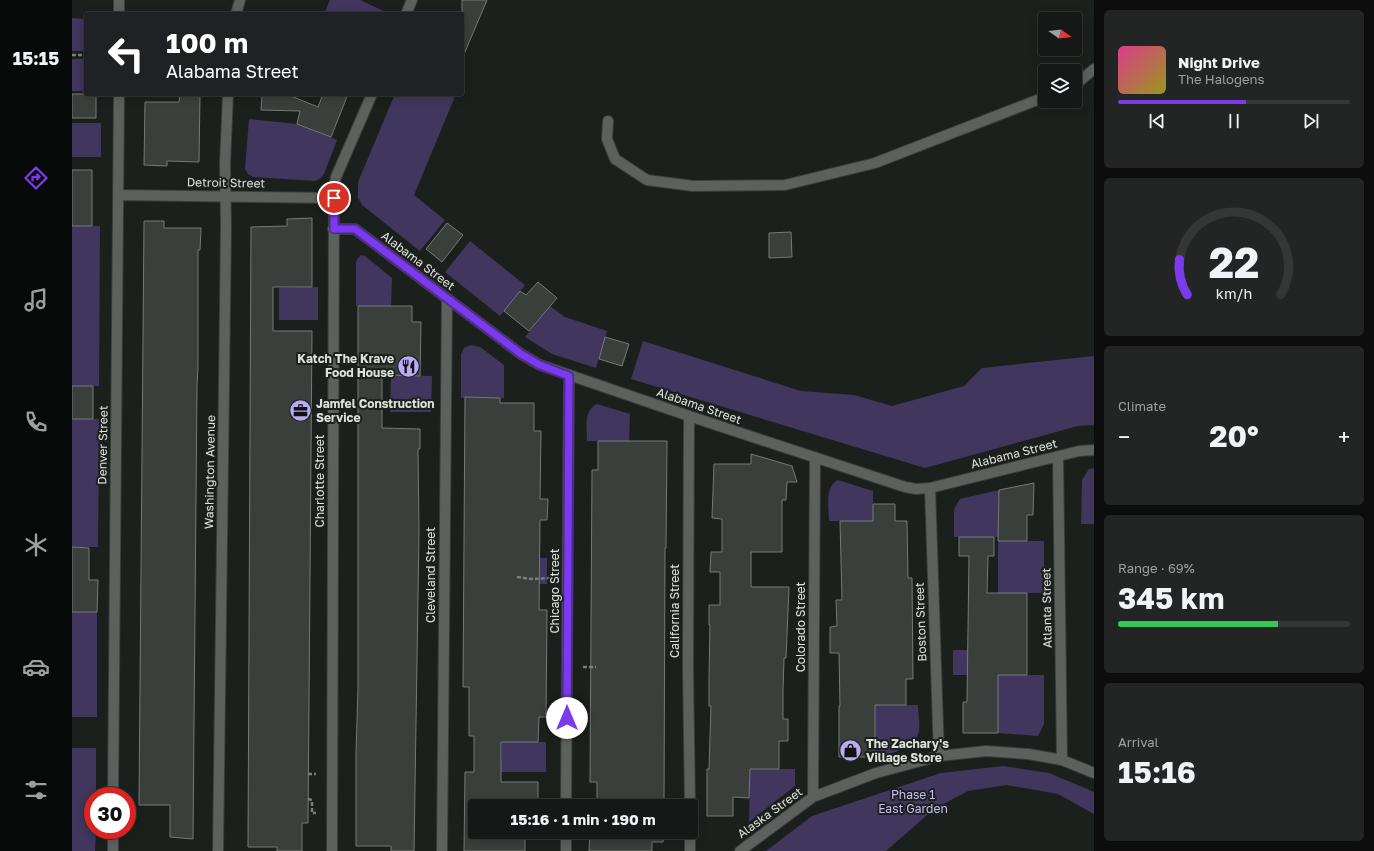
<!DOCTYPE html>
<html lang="en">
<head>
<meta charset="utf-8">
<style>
  :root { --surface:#151816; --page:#222523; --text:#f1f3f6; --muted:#9da0a1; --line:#343735; --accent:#7c3aed }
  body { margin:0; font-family:"Golos Text",sans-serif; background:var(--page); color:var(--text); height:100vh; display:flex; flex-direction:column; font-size:15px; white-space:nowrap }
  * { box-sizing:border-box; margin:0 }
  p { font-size:13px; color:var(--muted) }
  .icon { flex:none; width:22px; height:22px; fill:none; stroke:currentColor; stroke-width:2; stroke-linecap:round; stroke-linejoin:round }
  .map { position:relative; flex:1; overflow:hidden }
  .panel { display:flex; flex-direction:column; gap:10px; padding:10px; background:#0c0d0c; width:280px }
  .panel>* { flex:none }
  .banner { position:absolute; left:12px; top:12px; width:380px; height:84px; border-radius:4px; box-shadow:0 2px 10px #0003,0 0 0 1px var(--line); background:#202124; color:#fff; overflow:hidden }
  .needle { width:26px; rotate:104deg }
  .tools { position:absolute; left:966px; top:12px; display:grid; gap:8px }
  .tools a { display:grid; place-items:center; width:44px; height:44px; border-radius:4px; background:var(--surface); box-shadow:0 2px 10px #0003,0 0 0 1px var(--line); font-size:20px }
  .speed { position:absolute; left:12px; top:787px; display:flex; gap:8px; font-size:20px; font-weight:700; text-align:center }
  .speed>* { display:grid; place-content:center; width:52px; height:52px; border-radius:50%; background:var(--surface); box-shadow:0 2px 10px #0003,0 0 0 1px var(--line); line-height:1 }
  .speed .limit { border:6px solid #d22; background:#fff; color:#111 }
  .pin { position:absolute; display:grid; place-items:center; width:34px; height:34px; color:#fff; margin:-17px; border:2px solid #fff; border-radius:50%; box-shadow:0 1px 4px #0007 }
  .me { position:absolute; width:44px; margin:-22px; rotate:0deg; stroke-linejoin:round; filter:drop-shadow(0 0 3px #0008) }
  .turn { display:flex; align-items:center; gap:14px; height:84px; padding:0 16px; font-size:18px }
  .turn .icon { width:52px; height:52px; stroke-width:2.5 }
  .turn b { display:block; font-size:28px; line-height:34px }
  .big { font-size:30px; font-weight:700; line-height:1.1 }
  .panel .tile { flex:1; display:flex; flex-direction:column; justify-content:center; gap:6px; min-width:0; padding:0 14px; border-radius:6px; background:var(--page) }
  .panel .dial { align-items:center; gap:0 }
  .dial svg { height:104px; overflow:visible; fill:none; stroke:var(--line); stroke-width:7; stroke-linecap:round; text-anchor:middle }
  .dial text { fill:var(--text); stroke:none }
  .song { display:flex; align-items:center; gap:12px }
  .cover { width:48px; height:48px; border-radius:6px; background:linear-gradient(135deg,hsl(330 70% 55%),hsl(60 70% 35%)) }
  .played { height:4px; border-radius:2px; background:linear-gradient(90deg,var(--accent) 55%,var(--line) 55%) }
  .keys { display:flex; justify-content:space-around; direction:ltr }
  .heat { display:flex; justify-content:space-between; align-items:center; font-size:22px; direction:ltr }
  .charge { height:6px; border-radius:3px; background:linear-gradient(90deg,#34c759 69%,var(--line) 0) }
  .trip { position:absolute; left:396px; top:799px; width:230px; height:40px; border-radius:4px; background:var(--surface); box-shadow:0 2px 10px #0003,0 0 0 1px var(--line); font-weight:700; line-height:40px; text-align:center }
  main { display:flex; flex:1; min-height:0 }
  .menu { display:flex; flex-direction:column; width:72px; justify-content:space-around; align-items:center; background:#080a09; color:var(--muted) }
  .menu .icon { width:28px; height:28px }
  .menu .current { color:var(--accent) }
  .menu b { font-size:18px; color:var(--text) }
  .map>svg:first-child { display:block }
</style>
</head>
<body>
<main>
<nav class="menu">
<b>15:15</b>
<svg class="icon current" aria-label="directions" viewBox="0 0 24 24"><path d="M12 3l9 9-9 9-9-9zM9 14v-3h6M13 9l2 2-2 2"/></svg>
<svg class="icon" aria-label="music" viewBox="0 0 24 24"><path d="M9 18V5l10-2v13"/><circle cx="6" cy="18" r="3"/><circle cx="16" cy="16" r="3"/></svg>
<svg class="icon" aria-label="phone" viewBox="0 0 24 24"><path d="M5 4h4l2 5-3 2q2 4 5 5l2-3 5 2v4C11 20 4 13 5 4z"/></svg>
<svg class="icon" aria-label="climate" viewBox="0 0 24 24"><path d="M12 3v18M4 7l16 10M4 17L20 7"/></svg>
<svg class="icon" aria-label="car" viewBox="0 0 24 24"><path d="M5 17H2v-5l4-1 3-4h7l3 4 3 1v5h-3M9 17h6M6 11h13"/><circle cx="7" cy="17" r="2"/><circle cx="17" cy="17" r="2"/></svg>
<svg class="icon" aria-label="filters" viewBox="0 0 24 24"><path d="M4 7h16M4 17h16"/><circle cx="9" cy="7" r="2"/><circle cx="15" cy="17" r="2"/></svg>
</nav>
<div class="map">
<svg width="1022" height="851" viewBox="0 0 1022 851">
  <rect width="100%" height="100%" fill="#1c201d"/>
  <!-- green -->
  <path fill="#40365e" d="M258 0H288L316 13V14H252Z
    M0 18 14 19V51H0Z
    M0 59H14V91H0Z
    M323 94H384L342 195 373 220 348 251 290 205 286 198V182Z
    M177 119 225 124 265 140 252 174 249 178 243 181 181 177 176 174 173 169Z
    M0 123H29V157H0Z
    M0 226H28L27 386H0Z
    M398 241 453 285 428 316 373 272Z
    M289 255 293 256 320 278 319 306H284V262L286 258Z
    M246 287V320H207V288Z
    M478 306 493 317 535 331 524 368 480 354 453 337Z
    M571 341 729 391 782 395 820 406 892 386 910 368 1022 356V425L1006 426 853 468 559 379Z
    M399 345 408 347 432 365V398H389V354L392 348Z
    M319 375 360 376 359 412H318Z
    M525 404 558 414 557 441H515C515 427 511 411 525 404Z
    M0 419H27L26 547H0Z
    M1022 468V524H1009L1010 480 1017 469Z
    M766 480 801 491V521H757C757 508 752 487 766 480Z
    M927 490V537H882V509L888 499Z
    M926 541H972V593H926Z
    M431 558H475V584H431Z
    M0 612H25V717H0Z
    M881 650H926V675H972V724L966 736 926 733V675H881Z
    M803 705H846C846 713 848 722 847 731 844 749 817 753 803 759Z
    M430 742H474V772H429Z
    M0 748H24V796H21V830H24L23 851H0Z
    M931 766 977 773 1022 792V814L986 794 935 785 896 791 862 809 814 851H694L740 816 869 773Z
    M678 769H723V786L677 822Z"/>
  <!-- building -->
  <path fill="#3b3f3b" stroke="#767a76" d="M390 0H415L390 59Z
    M0 94H24V118H0Z
    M108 94H128L127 162 95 161V166L72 165 73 102H107Z
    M190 94H214L246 107 251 94H276L259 137 225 124 228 111 189 110Z
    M0 170H20V226H0Z
    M240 218V287H201V331H240L236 823H230V851H205V847H176L179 227 215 226V219Z
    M72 221H92V228H129L128 250H126V366L125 386 121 839 98 837V805H67Z
    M375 223 391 235 370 262 354 249Z
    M719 232 720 257 697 258V233Z
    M466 282 485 298 457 331 432 311 448 291 454 295Z
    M286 306H340V322H349L348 376 310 375V428L348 429V449H346L347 532 342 851H319V846H284V753L286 689Z
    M533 337 557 344 550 366 527 359Z
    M0 386H21V419H0Z
    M393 397 428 398V403H462V431H469L468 499H476L475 520H468L467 610H475L474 717H467L466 742H429V782H466V806H403V832H466V838H453V851H392L393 772H402V736H397V687H391Z
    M526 441H595L594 548H593L592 806H525V782H518L520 470H526Z
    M679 454 720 466 725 482H715L714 500H710V552H679V587H717L714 658H712L711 692V719H716V741H707V769H678L677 798 661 797V816H635V769H637L639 706H637V679L638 625H637V605H648V572H638L639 552H650V519L640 518 642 464H679Z
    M962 483 961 515H955V541H926L927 490Z
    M801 504H823V521H835L836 578H840L841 679H834V705H803V757H767V706H768L767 653H758V627L765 626 764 600H770L768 521H801Z
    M887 537H922V556H916L915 593H955V675H926V733H891V702H895L897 556H887Z
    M0 547 17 548V580H26L25 612H0Z
    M518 832H592L591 842H580V851H517Z"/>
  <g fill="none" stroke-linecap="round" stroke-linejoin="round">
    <defs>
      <path id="minor" d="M47 14V0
        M164 14 168 0
        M334 14 340 0
        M1003 85 1022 69
        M536 121 535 139 543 159 575 180 621 186 713 185 803 163 973 97
        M47 195 262 198
        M261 229H283L449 354 468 365 617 416 833 487 844 489 858 488 1007 451 1022 450
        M617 416 616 669 618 806
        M986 457 990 760
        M858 488 867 756
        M41 796 47 94
        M741 797 743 457
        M494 806 497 376
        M618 832V851
        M41 851V830
        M146 851 154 227 153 164 156 94
        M260 851 262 187 264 177 300 94
        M370 851 375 299
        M494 851V832
        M668 851 741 797 804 773 867 756 914 751 956 754 990 760 1022 773"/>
    </defs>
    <!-- minor casing -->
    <use href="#minor" stroke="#3b3d3b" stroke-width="12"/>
    <!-- path -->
    <path stroke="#7b7e7c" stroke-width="2.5" stroke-dasharray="4 2" stroke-linecap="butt" d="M0 55H14
      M445 577 459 579 480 578
      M511 667H524
      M236 774H244
      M236 799 240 800V813H244"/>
    <!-- minor -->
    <use href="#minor" stroke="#5d615d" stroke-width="10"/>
  </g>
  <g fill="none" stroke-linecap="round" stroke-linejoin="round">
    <defs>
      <path id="route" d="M262 198V229H283L449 354 468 365 497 376 495 718"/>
    </defs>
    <!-- route casing -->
    <use href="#route" stroke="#51269a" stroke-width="10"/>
    <!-- route -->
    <use href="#route" stroke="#7c3aed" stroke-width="7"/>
  </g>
  <!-- icons -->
  <defs>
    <symbol id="restaurant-disc" viewBox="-11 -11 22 22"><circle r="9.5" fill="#bbaaf6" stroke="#1c201d"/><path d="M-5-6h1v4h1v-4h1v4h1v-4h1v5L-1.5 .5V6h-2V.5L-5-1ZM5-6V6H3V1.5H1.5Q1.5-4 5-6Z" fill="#111"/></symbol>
    <symbol id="office-disc" viewBox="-11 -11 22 22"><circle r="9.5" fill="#bbaaf6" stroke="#1c201d"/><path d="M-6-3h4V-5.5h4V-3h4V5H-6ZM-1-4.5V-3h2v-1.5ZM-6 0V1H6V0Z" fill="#111"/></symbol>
    <symbol id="shop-disc" viewBox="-11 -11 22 22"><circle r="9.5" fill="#bbaaf6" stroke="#1c201d"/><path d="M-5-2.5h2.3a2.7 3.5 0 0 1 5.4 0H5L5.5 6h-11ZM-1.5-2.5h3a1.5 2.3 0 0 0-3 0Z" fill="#111"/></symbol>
  </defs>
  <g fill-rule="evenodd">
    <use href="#restaurant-disc" x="324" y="354" width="25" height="25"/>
    <use href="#office-disc" x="216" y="398" width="25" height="25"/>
    <use href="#shop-disc" x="766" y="738" width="25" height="25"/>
  </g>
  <g text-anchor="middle" stroke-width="4" stroke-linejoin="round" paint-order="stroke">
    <!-- street labels -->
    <g font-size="12" fill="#dee0de" stroke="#1c201d">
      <text transform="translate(154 183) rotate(1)" y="4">Detroit Street</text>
      <text transform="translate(346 261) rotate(37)" y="4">Alabama Street</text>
      <text transform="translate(627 406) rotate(19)" y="4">Alabama Street</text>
      <text transform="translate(31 445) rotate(-89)" y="4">Denver Street</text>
      <text transform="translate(942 454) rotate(-14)" y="4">Alabama Street</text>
      <text transform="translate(138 472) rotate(-89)" y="4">Washington Avenue</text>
      <text transform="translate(248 481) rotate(-90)" y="4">Charlotte Street</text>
      <text transform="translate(359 575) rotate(-90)" y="4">Cleveland Street</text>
      <text transform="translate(483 591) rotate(-90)" y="4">Chicago Street</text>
      <text transform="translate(975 608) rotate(-91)" y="4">Atlanta Street</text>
      <text transform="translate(603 611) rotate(-90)" y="4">California Street</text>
      <text transform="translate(849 622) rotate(-92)" y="4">Boston Street</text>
      <text transform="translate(729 627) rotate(-90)" y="4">Colorado Street</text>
      <text transform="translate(698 813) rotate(-36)" y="4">Alaska Street</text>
    </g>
    <!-- poi labels -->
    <g font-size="12" font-weight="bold" fill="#dee0de" stroke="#1c201d" text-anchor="start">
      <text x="322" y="363" text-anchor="end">Katch The Krave<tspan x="322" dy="14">Food House</tspan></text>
      <text x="244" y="408">Jamfel Construction<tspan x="244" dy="14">Service</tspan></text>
      <text x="794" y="748">The Zachary's<tspan x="794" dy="14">Village Store</tspan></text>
    </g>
    <!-- park labels -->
    <g font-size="12" fill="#c8bcf5" stroke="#1c201d">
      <text x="841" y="799">Phase 1<tspan x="841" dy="14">East Garden</tspan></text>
    </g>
  </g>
</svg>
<div class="tools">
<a><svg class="needle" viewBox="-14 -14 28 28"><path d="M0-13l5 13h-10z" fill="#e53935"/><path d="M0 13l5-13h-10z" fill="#9da0a1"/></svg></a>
<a><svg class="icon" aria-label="layers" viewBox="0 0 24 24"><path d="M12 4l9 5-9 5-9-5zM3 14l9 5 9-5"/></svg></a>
</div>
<div class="speed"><div class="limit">30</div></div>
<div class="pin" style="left:262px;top:198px;background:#d93025"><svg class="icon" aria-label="arrive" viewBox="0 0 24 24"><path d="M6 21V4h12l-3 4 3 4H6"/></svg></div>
<svg class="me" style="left:495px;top:718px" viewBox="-20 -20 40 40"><circle r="19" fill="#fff"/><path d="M0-13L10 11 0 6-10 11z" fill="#7c3aed"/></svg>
<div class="trip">15:16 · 1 min · 190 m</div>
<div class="banner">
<div class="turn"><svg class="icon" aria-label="left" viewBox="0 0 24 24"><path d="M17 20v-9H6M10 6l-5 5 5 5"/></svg><div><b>100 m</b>Alabama Street</div></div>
</div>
</div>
<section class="panel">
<div class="tile">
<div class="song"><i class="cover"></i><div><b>Night Drive</b><p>The Halogens</p></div></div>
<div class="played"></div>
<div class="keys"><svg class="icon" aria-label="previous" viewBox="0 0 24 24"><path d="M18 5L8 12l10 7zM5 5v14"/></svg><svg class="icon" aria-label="pause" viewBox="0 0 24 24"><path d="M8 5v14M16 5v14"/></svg><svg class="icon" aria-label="next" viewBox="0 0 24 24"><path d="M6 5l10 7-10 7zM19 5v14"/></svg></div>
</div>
<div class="tile dial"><svg viewBox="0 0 100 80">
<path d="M14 69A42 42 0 1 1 86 69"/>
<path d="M14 69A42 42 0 0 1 8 42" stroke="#7c3aed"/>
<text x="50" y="56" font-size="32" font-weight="700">22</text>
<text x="50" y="72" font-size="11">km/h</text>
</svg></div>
<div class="tile"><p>Climate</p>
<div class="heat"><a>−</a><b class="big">20°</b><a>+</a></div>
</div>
<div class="tile"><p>Range · 69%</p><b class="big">345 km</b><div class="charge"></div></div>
<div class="tile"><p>Arrival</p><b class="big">15:16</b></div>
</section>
</main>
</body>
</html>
